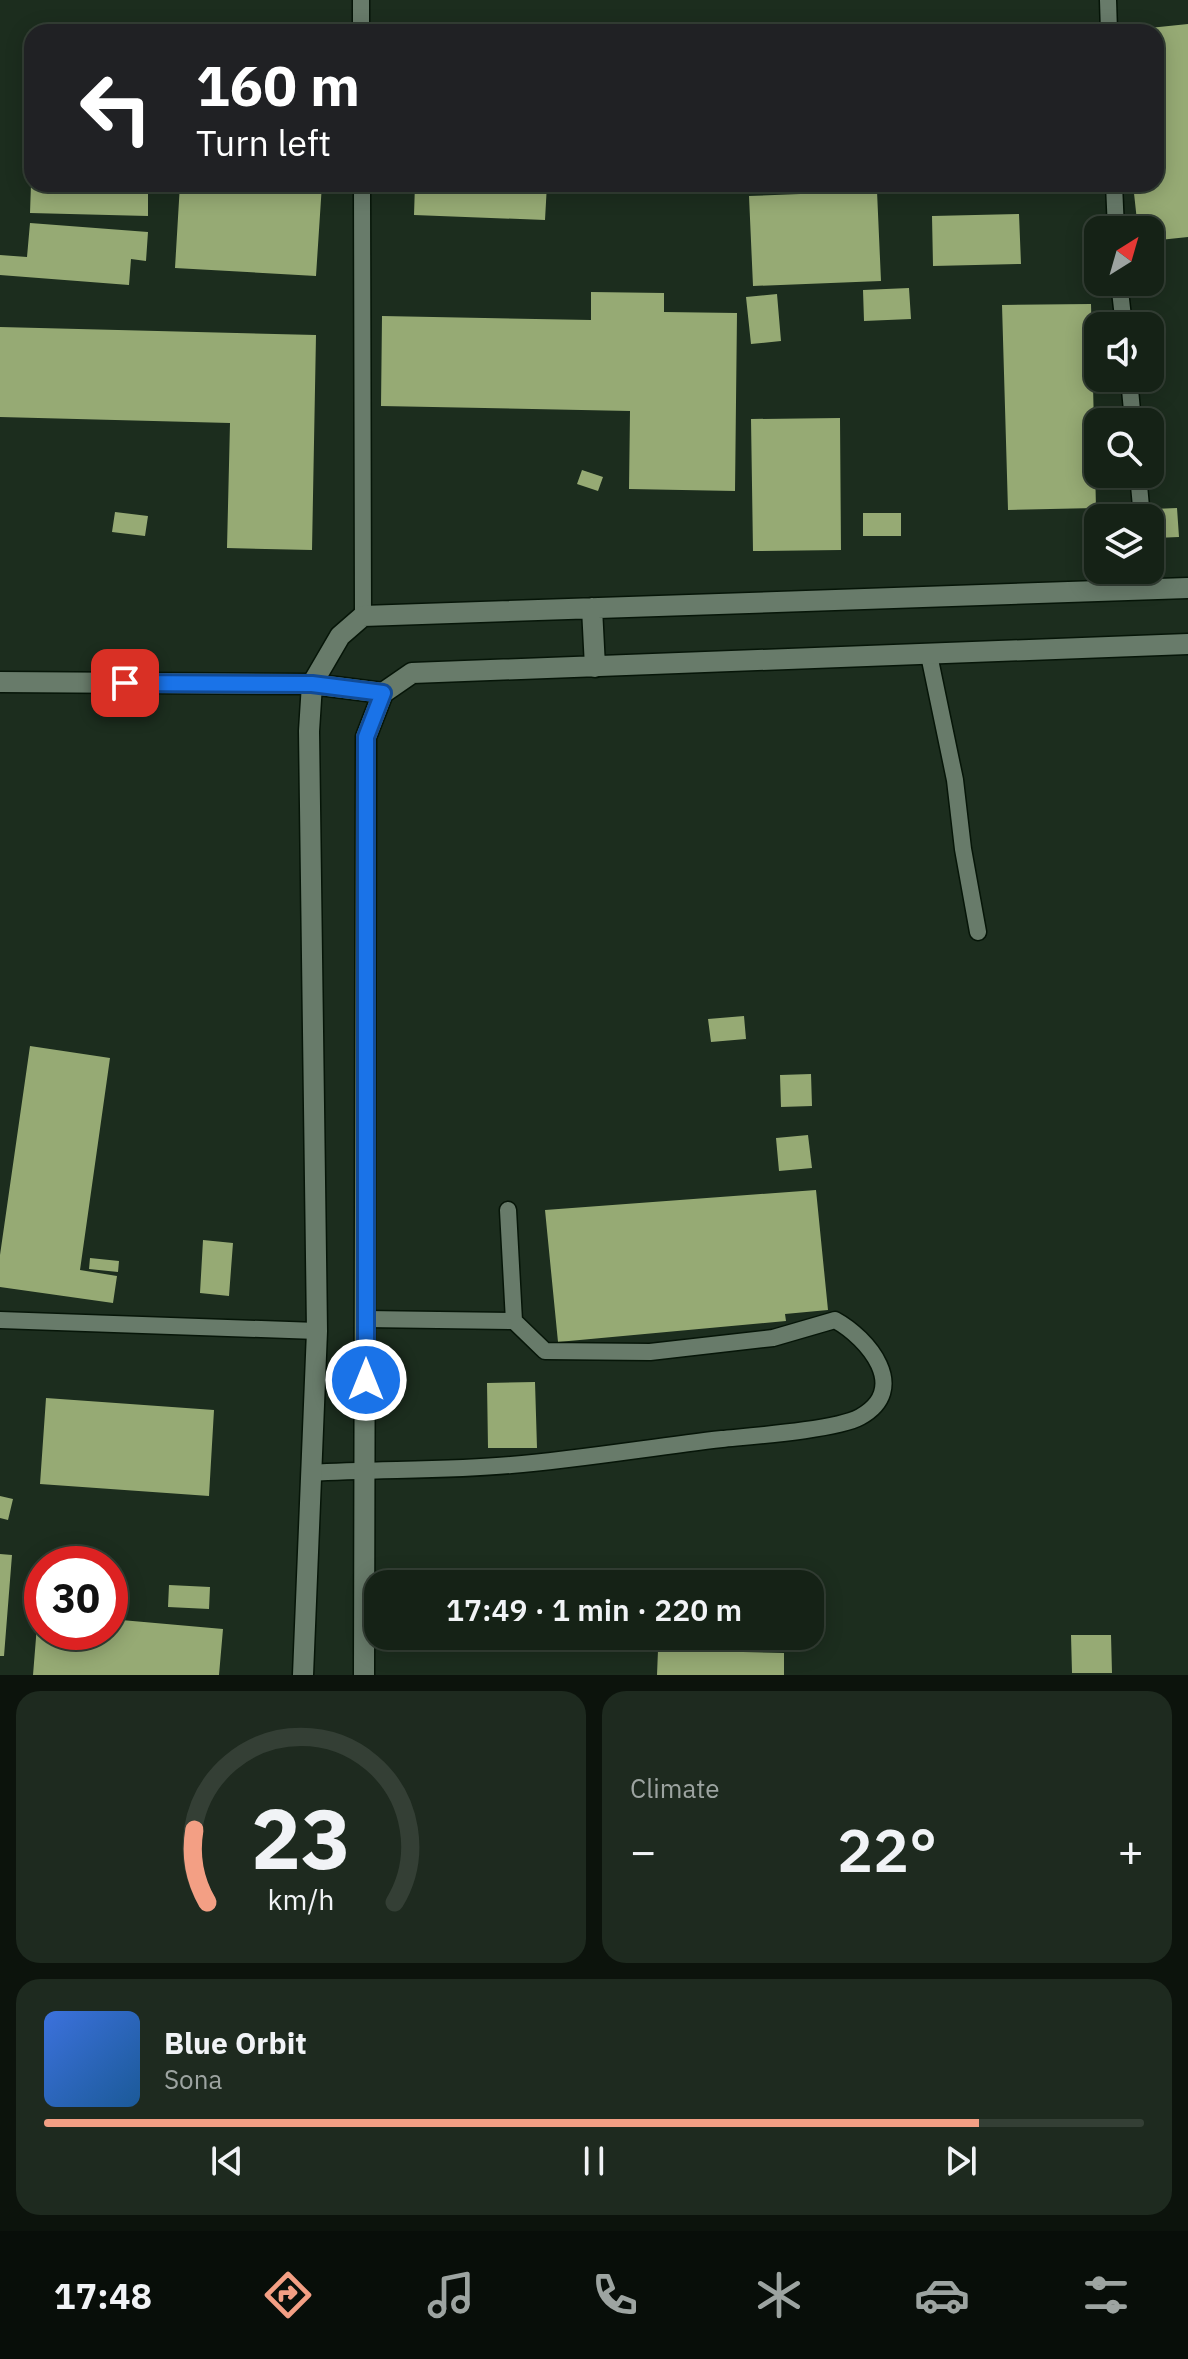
<!DOCTYPE html>
<html lang="en">
<head>
<meta charset="utf-8">
<style>
  :root { --surface:#152216; --page:#1e2a1f; --text:#f1f3f6; --muted:#9da4a1; --line:#343f35; --accent:#f39f84 }
  body { margin:0; font-family:"IBM Plex Sans",sans-serif; background:var(--page); color:var(--text); height:100vh; display:flex; flex-direction:column; font-size:30px; white-space:nowrap }
  * { box-sizing:border-box; margin:0 }
  p { font-size:26px; color:var(--muted) }
  .icon { flex:none; width:44px; height:44px; fill:none; stroke:currentColor; stroke-width:2; stroke-linecap:round; stroke-linejoin:round }
  .map { position:relative; height:1675px; overflow:hidden }
  .drawer { display:flex; flex-direction:column; gap:16px; padding:16px; background:#0c130c; flex:1 }
  .drawer>* { flex:none }
  .hud { position:absolute; left:24px; top:24px; width:1140px; height:168px; border-radius:24px; box-shadow:0 4px 20px #0003,0 0 0 2px var(--line); background:#202124; color:#fff; overflow:hidden }
  .needle { width:52px; rotate:37deg }
  .fabs { position:absolute; left:1084px; top:216px; display:grid; gap:16px }
  .fabs a { display:grid; place-items:center; width:80px; height:80px; border-radius:16px; background:var(--surface); box-shadow:0 4px 20px #0003,0 0 0 2px var(--line); font-size:40px }
  .speed { position:absolute; left:24px; top:1546px; display:flex; gap:16px; font-size:40px; font-weight:700; text-align:center }
  .speed>* { display:grid; place-content:center; width:104px; height:104px; border-radius:50%; background:var(--surface); box-shadow:0 4px 20px #0003,0 0 0 2px var(--line); line-height:1 }
  .speed .limit { border:12px solid #d22; background:#fff; color:#111 }
  .pin { position:absolute; display:grid; place-items:center; width:68px; height:68px; color:#fff; margin:-34px; border-radius:16px; box-shadow:0 4px 12px #0006 }
  .me { position:absolute; width:88px; margin:-44px; rotate:0deg; stroke-linejoin:round; filter:drop-shadow(0 0 6px #0008) }
  .turn { display:flex; align-items:center; gap:28px; height:168px; padding:0 40px; font-size:36px }
  .turn .icon { width:104px; height:104px; stroke-width:2.5 }
  .turn b { display:block; font-size:56px; line-height:68px }
  .big { font-size:60px; font-weight:600; line-height:1.1 }
  .drawer .tile { flex:1; display:flex; flex-direction:column; justify-content:center; gap:12px; min-width:0; padding:0 28px; border-radius:24px; background:var(--page) }
  .drawer .dial { align-items:center; gap:0 }
  .dial svg { height:208px; overflow:visible; fill:none; stroke:var(--line); stroke-width:7; stroke-linecap:round; text-anchor:middle }
  .dial text { fill:var(--text); stroke:none }
  .song { display:flex; align-items:center; gap:24px }
  .cover { width:96px; height:96px; border-radius:12px; background:linear-gradient(135deg,hsl(220 70% 55%),hsl(210 70% 35%)) }
  .played { height:8px; border-radius:4px; background:linear-gradient(90deg,var(--accent) 85%,var(--line) 85%) }
  .keys { display:flex; justify-content:space-around; direction:ltr }
  .heat { display:flex; justify-content:space-between; align-items:center; font-size:44px; direction:ltr }
  .drawer .tiles { flex:1; display:grid; gap:16px; grid-template-columns:1fr 1fr }
  .tile:last-child { grid-column:span 2 }
  .trip { position:absolute; left:364px; top:1570px; width:460px; height:80px; border-radius:24px; background:var(--surface); box-shadow:0 4px 20px #0003,0 0 0 2px var(--line); font-weight:600; line-height:80px; text-align:center }
  .menu { display:flex; height:128px; justify-content:space-around; align-items:center; background:#080e09; color:var(--muted) }
  .menu .icon { width:56px; height:56px }
  .menu .on { color:var(--accent) }
  .menu b { font-size:36px; color:var(--text) }
  .map>svg:first-child { display:block }
</style>
</head>
<body>
<div class="map">
<svg width="1188" height="1675" viewBox="0 0 1188 1675">
  <rect width="100%" height="100%" fill="#1c2d1e"/>
  <!-- building -->
  <path fill="#96aa74" d="M1188 24V237L1150 241V230H1138L1133 184H1156V32L1130 30Z
    M31 184H148V216L30 213Z
    M180 184H322L316 276 175 268Z
    M415 184H547L545 220 414 215Z
    M877 191 881 281 753 286 749 196Z
    M1019 214 1021 264 933 266 932 216Z
    M30 223 148 232 146 261 131 259 129 285 0 275V255L27 257Z
    M909 288 911 319 864 321 863 290Z
    M591 292 664 293V312L737 313 735 491 629 489 630 411 381 406 382 316 591 320Z
    M777 294 781 341 751 344 746 297Z
    M1091 304 1096 508 1008 510 1002 305Z
    M0 327 316 335 312 550 227 548 230 423 0 417Z
    M840 418 841 550 753 551 751 419Z
    M582 470 603 477 598 491 577 484Z
    M1177 508 1179 537 1155 538 1153 509Z
    M115 512 148 516 145 536 112 532Z
    M863 513H901V536H863Z
    M744 1016 746 1039 711 1042 708 1019Z
    M30 1046 110 1058 80 1270 117 1276 113 1303 0 1287V1255Z
    M811 1074 812 1106 781 1107 780 1075Z
    M808 1135 812 1168 779 1171 776 1138Z
    M816 1190 828 1310 785 1314 786 1321 558 1342 545 1210Z
    M203 1240 233 1243 229 1296 200 1293Z
    M90 1258 119 1261 118 1272 89 1269Z
    M535 1382 537 1448H488L487 1383Z
    M46 1398 214 1410 209 1496 40 1484Z
    M0 1496 13 1499 8 1520 0 1518Z
    M0 1554 12 1555 4 1656H0Z
    M169 1585 210 1587 209 1609 168 1607Z
    M38 1613H42V1632H110V1619L223 1629 219 1675H33Z
    M1071 1635H1111L1112 1673H1072Z
    M658 1650 784 1653V1675H657Z"/>
  <g fill="none" stroke-linecap="round" stroke-linejoin="round">
    <defs>
      <path id="service" d="M361 0V32
        M1108 0 1109 32
        M362 184 363 616
        M1114 184 1116 230
        M1119 282 1124 326
        M1129 378 1133 422
        M1138 474 1142 518
        M1147 570 1149 589
        M929 655 955 780 963 849 978 932
        M508 1210 514 1321
        M0 1320 317 1331
        M311 1473C378 1469 445 1471 511 1465 582 1459 652 1447 722 1439 752 1436 836 1430 860 1417 911 1389 868 1338 835 1320L773 1338 650 1352 545 1351 514 1321 366 1319"/>
      <path id="minor" d="M592 608 595 667
        M0 682 312 684 383 693
        M303 1675 317 1331 309 731 312 684 340 636 363 616 1188 588
        M364 1675 366 737 383 693 412 673 1188 644"/>
    </defs>
    <!-- service casing -->
    <use href="#service" stroke="#061508" stroke-width="19"/>
    <!-- minor casing -->
    <use href="#minor" stroke="#061508" stroke-width="23"/>
    <!-- service -->
    <use href="#service" stroke="#687b6a" stroke-width="16"/>
    <!-- minor -->
    <use href="#minor" stroke="#687b6a" stroke-width="20"/>
  </g>
  <g fill="none" stroke-linecap="round" stroke-linejoin="round">
    <defs>
      <path id="route" d="M125 683 312 684 383 693 366 737V1380"/>
    </defs>
    <!-- route casing -->
    <use href="#route" stroke="#114b97" stroke-width="20"/>
    <!-- route -->
    <use href="#route" stroke="#1a73e8" stroke-width="14"/>
  </g>
</svg>
<div class="fabs">
<a><svg class="needle" viewBox="-14 -14 28 28"><path d="M0-13l5 13h-10z" fill="#e53935"/><path d="M0 13l5-13h-10z" fill="#9da4a1"/></svg></a>
<a><svg class="icon" aria-label="sound" viewBox="0 0 24 24"><path d="M4 9h4l5-4v14l-5-4H4zM17 9q2 3 0 6"/></svg></a>
<a><svg class="icon" aria-label="search" viewBox="0 0 24 24"><circle cx="10" cy="10" r="6"/><path d="M15 15l6 6"/></svg></a>
<a><svg class="icon" aria-label="layers" viewBox="0 0 24 24"><path d="M12 4l9 5-9 5-9-5zM3 14l9 5 9-5"/></svg></a>
</div>
<div class="speed"><div class="limit">30</div></div>
<div class="pin" style="left:125px;top:683px;background:#d93025"><svg class="icon" aria-label="arrive" viewBox="0 0 24 24"><path d="M6 21V4h12l-3 4 3 4H6"/></svg></div>
<svg class="me" style="left:366px;top:1380px" viewBox="-20 -20 40 40"><circle r="17" fill="#1a73e8" stroke="#fff" stroke-width="3"/><path d="M0-11L8 9 0 5-8 9z" fill="#fff"/></svg>
<div class="trip">17:49 · 1 min · 220 m</div>
<div class="hud">
<div class="turn"><svg class="icon" aria-label="left" viewBox="0 0 24 24"><path d="M17 20v-9H6M10 6l-5 5 5 5"/></svg><div><b>160 m</b>Turn left</div></div>
</div>
</div>
<section class="drawer">
<div class="tiles">
<div class="tile dial"><svg viewBox="0 0 100 80">
<path d="M14 69A42 42 0 1 1 86 69"/>
<path d="M14 69A42 42 0 0 1 9 41" stroke="#f39f84"/>
<text x="50" y="56" font-size="32" font-weight="700">23</text>
<text x="50" y="72" font-size="11">km/h</text>
</svg></div>
<div class="tile"><p>Climate</p>
<div class="heat"><a>−</a><b class="big">22°</b><a>+</a></div>
</div>
<div class="tile">
<div class="song"><i class="cover"></i><div><b>Blue Orbit</b><p>Sona</p></div></div>
<div class="played"></div>
<div class="keys"><svg class="icon" aria-label="previous" viewBox="0 0 24 24"><path d="M18 5L8 12l10 7zM5 5v14"/></svg><svg class="icon" aria-label="pause" viewBox="0 0 24 24"><path d="M8 5v14M16 5v14"/></svg><svg class="icon" aria-label="next" viewBox="0 0 24 24"><path d="M6 5l10 7-10 7zM19 5v14"/></svg></div>
</div>
</div>
</section>
<nav class="menu">
<b>17:48</b>
<svg class="icon on" aria-label="directions" viewBox="0 0 24 24"><path d="M12 3l9 9-9 9-9-9zM9 14v-3h6M13 9l2 2-2 2"/></svg>
<svg class="icon" aria-label="music" viewBox="0 0 24 24"><path d="M9 18V5l10-2v13"/><circle cx="6" cy="18" r="3"/><circle cx="16" cy="16" r="3"/></svg>
<svg class="icon" aria-label="phone" viewBox="0 0 24 24"><path d="M5 4h4l2 5-3 2q2 4 5 5l2-3 5 2v4C11 20 4 13 5 4z"/></svg>
<svg class="icon" aria-label="climate" viewBox="0 0 24 24"><path d="M12 3v18M4 7l16 10M4 17L20 7"/></svg>
<svg class="icon" aria-label="car" viewBox="0 0 24 24"><path d="M5 17H2v-5l4-1 3-4h7l3 4 3 1v5h-3M9 17h6M6 11h13"/><circle cx="7" cy="17" r="2"/><circle cx="17" cy="17" r="2"/></svg>
<svg class="icon" aria-label="filters" viewBox="0 0 24 24"><path d="M4 7h16M4 17h16"/><circle cx="9" cy="7" r="2"/><circle cx="15" cy="17" r="2"/></svg>
</nav>
</body>
</html>
